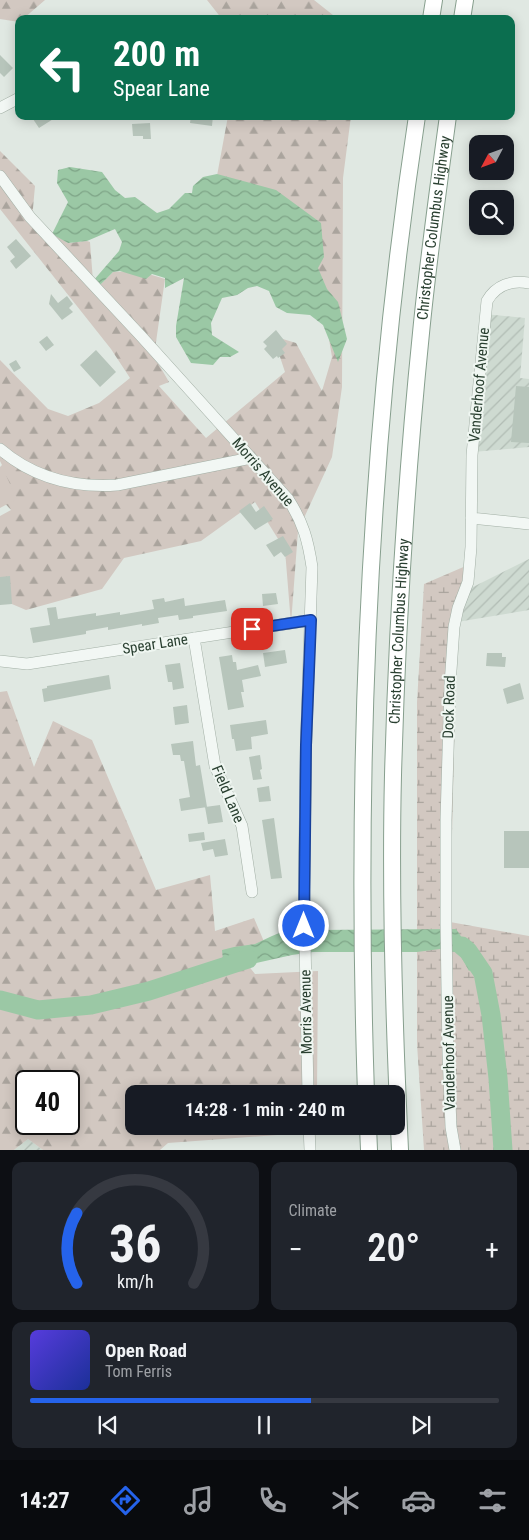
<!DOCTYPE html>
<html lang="en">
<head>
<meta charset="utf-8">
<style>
  :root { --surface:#171b24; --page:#20242c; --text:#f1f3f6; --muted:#9ea1a6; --line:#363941; --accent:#2563eb }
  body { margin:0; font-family:"Roboto Condensed",sans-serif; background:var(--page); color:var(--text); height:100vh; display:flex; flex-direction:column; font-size:19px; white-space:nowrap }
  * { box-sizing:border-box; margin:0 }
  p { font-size:16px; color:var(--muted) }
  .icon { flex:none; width:28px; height:28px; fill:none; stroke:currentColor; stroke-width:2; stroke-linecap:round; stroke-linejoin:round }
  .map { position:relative; height:1150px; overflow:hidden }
  .sheet { display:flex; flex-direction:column; gap:12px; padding:12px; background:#0d0f14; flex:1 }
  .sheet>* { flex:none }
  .hud { position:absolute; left:15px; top:15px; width:500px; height:105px; border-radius:10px; box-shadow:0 2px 12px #0003; background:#0b6e4f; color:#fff; overflow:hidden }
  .needle { width:32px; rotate:229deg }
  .tools { position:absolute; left:469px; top:135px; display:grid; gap:10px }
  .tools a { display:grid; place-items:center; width:45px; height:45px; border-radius:10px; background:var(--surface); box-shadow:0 2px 12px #0003; font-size:25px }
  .speed { position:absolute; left:15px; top:1070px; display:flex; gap:10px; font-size:25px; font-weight:700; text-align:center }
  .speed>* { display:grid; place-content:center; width:65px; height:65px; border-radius:50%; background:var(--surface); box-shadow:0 2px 12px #0003; line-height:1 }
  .speed .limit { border:2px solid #111; border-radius:8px; background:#fff; color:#111 }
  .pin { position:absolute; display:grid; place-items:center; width:42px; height:42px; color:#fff; margin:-21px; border-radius:10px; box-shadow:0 2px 8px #0006 }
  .me { position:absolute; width:55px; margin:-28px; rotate:0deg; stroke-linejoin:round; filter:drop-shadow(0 0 4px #0008) }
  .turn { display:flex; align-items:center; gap:18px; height:105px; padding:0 15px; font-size:22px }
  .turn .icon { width:65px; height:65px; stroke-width:2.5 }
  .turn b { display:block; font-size:35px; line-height:42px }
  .big { font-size:38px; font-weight:600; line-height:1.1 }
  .sheet .widget { flex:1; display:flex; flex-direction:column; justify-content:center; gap:8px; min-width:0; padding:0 18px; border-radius:10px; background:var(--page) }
  .sheet .dial { align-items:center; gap:0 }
  .dial svg { height:130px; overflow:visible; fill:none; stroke:var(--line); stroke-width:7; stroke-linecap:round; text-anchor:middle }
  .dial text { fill:var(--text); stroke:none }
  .song { display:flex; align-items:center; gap:15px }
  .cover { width:60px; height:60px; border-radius:8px; background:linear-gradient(135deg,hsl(250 70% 55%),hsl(230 70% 35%)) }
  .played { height:5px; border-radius:2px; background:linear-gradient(90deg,var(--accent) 60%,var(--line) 60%) }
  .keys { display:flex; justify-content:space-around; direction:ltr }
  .heat { display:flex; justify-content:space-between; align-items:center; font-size:28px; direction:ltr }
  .sheet .tiles { flex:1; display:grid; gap:12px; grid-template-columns:1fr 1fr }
  .widget:last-child { grid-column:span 2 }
  .trip { position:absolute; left:125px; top:1085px; width:280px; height:50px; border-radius:10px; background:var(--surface); box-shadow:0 2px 12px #0003; font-weight:600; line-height:50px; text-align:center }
  .dock { display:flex; height:80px; justify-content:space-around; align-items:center; background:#090b0e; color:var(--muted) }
  .dock .icon { width:35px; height:35px }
  .dock .current { color:var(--accent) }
  .dock b { font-size:22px; color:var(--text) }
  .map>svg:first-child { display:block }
</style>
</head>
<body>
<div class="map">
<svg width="529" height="1150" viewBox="0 0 529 1150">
  <defs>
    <pattern id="industrial-furrows" width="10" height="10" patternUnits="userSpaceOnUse" patternTransform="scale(1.25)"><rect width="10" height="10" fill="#cedad1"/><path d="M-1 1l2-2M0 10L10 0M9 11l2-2" fill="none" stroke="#b1bcb4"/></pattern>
    <pattern id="forest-firs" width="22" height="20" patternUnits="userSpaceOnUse" patternTransform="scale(1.25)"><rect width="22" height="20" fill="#d2c8c1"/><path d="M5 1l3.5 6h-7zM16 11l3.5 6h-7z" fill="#aaa49d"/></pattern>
    <pattern id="wetland-marsh" width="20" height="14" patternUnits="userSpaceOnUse" patternTransform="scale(1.25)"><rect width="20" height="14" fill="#d2c8c1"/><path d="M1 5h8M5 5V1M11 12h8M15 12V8" fill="none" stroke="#aaa49d"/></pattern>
    <pattern id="water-waves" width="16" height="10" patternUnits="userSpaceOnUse" patternTransform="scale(1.25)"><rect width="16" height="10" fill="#9bc8a5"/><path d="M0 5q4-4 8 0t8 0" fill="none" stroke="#7ea487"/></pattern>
  </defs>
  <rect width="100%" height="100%" fill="#e0e8e2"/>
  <!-- industrial -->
  <path fill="url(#industrial-furrows)" d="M484 314 525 318 520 378 529 379V447L473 452Z
    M529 559V610L457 622 465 591Z
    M28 1139 43 1150H14Z"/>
  <!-- forest -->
  <path fill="url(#forest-firs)" fill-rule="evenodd" d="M0 0H45L23 19H19V22L0 19Z
    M207 0H314L338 19H222Z
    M228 116H351L343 178 342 387 332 457 298 531 291 624 285 550 255 502 201 541 124 558 102 589 26 610 0 599V516L11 510 0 498V467L2 465 0 461V360L48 409 68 416 99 403 130 378 111 349 0 209V151L35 186 32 219 68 243 87 241 90 242 93 281 100 285 113 272C130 270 149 273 165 279L154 356 169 382 159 386 206 438 285 372 273 336 296 343 322 391 332 357 325 316 214 192Z
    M7 691 34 767 53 721 92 740 156 890 210 875 215 931 254 918 265 944 240 955 255 974 318 971 317 1094H134V1126H317V1132L168 1143 160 1150H43L28 1139 14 1150H0V692ZM26 1081H69V1124H26Z"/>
  <!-- wetland -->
  <path fill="url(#wetland-marsh)" d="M468 565 457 622 450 922 529 936V1150H424L417 1044V702L424 584Z"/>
  <!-- pitch -->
  <path fill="#d2c8c1" d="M0 467 4 471 17 499 0 508Z"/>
  <!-- water -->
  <path fill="url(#water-waves)" d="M70 167 102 172 115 190 125 198 135 197 157 213 169 209 185 193H192L193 186 203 177 217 174 276 190 321 223 324 257 318 268 327 289 338 302 347 339 338 362 323 325 310 315 287 313 276 307 269 291 257 286 248 288 237 295 222 298 211 323 212 335 239 352 230 357H220L213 365 191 363 176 337V326L184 278 165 288V278L152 274 146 279 120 271 113 272 100 285 93 281 119 251 122 242 115 229 87 241 68 243 52 234 68 202 57 183 58 170Z
    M292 928 313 930 456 929 479 963 469 971 459 953 440 949 417 952H313L292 955 224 970 222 950 234 947 255 944 272 936Z"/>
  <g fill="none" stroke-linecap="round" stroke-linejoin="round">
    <!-- river -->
    <path stroke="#9bc8a5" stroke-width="19" d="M462 946 468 951 483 973 491 1015 498 1078 503 1150
      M0 1000 38 1010 91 1005 149 991 248 959"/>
  </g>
  <!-- building -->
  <path fill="#b7c5bb" d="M0 55 13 68 4 77 0 73Z
    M31 116H58L39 128Z
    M191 116H213L212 126 190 123Z
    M150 123 151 139H143V136H133L132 124Z
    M16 239 31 256 16 269 10 261 15 257 7 247Z
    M51 294 58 303 67 296 73 304 69 308 73 312 62 320 49 304Z
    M276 330 287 344 282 349 285 353 278 358 277 356 273 359 264 349 267 346 263 342Z
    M47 336 54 345 46 351 39 342Z
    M96 350 116 372 100 387 80 365Z
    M16 360 21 368 14 372 9 364Z
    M516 386 529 387V443L511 442Z
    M250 503 256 512 264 506 273 519 255 530 239 511Z
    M283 536 293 552 285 557 281 552 274 557 266 545Z
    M10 576 12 604 0 605V577Z
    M276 593 278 604 263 606 262 594Z
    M164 598 165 602 184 598 185 606 225 600 227 611 193 616V618L179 620 178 615 158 618 159 623 142 626V624L108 630V627L86 631V634L33 643 30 628 50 625 47 608 56 607 58 619 96 613V616L120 612V615L154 609 152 600Z
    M285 650 287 663 265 667 263 653Z
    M487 653H502V657H506L505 667 486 666Z
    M232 655 233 662H236L237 670 258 665 261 676 242 680 244 692H241L244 707 228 710 219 657Z
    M180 663 184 688 173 690 172 682H168L165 665Z
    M109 675 111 689 44 702 42 689 47 688V686Z
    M520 683 524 699 507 704 503 689Z
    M187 705 189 723 175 725 173 707Z
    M266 720 268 734 251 737 252 749 236 751 234 739H232L230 725Z
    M193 741 196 766 200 765 207 807 181 811 179 799 190 797 184 761H181L180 755H173L171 744Z
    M260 755 262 769 260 770 262 779 253 780 249 757Z
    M269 786 271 801 259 802 257 788Z
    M220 805 223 822 208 824 205 807Z
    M274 818 282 878 271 879 262 820Z
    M504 831H529V868H504Z
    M204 832 205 840 189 842 188 834Z
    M225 839 228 855 215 857 213 849 203 851 201 843Z"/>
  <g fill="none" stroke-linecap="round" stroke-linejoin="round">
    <defs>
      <path id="minor" d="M0 108 19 98
        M0 176 30 217 141 336 288 499C303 522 308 540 312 567L306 745 304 889 308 1094
        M0 449C34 478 73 488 117 485L251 458
        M471 518 529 524
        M194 638 215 766 242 826 252 892
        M0 661 27 664 311 620
        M309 1126 310 1150
        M455 1150 451 1127 448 1053 446 924V820L450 685 454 627 458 608 468 582 471 547 472 455 487 301C496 285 512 280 529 283"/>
      <g id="highway">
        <path d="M431 19 434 0"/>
        <path d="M462 19 465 0"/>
        <path d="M366 1094C355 767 368 440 417 116"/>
        <path d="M368 1126 369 1150"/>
        <path id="s1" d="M400 1150C394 1025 390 900 393 775 397 628 406 480 421 333 428 261 438 189 448 116"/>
      </g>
    </defs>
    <!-- minor casing -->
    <use href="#minor" stroke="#a2afa5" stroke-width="12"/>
    <!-- highway casing -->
    <use href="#highway" stroke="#879f8e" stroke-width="18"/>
    <!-- minor -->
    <use href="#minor" stroke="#f2f7f4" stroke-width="11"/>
    <!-- highway -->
    <use href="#highway" stroke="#fff" stroke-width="16"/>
  </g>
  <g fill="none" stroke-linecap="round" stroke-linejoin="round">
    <defs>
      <path id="route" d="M252 629 311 620 306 745 304 926"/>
    </defs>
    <!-- route casing -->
    <use href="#route" stroke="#184099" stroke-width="12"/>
    <!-- route -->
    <use href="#route" stroke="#2563eb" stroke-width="9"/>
  </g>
  <g text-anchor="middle" stroke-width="4" stroke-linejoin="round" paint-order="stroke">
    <!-- street labels -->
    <g font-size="15" fill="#293f30" stroke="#eff6f1">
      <text dy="5" stroke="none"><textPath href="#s1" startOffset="924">Christopher Columbus Highway</textPath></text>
      <text transform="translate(479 385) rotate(-85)" y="5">Vanderhoof Avenue</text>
      <text transform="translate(263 472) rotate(49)" y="5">Morris Avenue</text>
      <text dy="5" stroke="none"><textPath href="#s1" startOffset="519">Christopher Columbus Highway</textPath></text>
      <text transform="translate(155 644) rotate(-9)" y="5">Spear Lane</text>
      <text transform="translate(449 707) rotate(-88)" y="5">Dock Road</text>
      <text transform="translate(228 794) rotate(67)" y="5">Field Lane</text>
      <text transform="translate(306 1012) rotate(-91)" y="5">Morris Avenue</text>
      <text transform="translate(449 1053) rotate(-91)" y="5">Vanderhoof Avenue</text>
    </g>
  </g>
</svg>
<div class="tools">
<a><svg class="needle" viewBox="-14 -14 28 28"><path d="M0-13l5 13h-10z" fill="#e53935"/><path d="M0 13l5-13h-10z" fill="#9ea1a6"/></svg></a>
<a><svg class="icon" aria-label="search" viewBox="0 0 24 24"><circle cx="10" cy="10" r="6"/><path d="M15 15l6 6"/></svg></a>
</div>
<div class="speed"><div class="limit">40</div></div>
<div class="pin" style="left:252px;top:629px;background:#d93025"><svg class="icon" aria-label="arrive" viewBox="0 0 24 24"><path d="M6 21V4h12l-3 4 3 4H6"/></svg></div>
<svg class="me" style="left:304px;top:926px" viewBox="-20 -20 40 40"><circle r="17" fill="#2563eb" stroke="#fff" stroke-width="3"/><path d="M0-11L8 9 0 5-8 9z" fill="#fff"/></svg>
<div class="trip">14:28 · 1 min · 240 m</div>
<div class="hud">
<div class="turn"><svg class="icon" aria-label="left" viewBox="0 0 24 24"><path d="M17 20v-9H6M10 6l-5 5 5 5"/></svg><div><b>200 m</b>Spear Lane</div></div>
</div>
</div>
<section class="sheet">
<div class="tiles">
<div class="widget dial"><svg viewBox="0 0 100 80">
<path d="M14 69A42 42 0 1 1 86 69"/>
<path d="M14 69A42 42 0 0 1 14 26" stroke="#2563eb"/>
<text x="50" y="56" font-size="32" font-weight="700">36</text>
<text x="50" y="72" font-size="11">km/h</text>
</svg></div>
<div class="widget"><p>Climate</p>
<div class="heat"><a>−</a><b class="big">20°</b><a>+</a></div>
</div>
<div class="widget">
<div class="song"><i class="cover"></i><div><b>Open Road</b><p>Tom Ferris</p></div></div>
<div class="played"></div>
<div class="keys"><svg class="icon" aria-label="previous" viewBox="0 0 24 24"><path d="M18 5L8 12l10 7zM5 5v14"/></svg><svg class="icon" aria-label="pause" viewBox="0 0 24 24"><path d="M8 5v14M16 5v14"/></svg><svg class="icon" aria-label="next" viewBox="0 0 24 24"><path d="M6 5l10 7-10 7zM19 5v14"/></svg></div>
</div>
</div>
</section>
<nav class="dock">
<b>14:27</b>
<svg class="icon current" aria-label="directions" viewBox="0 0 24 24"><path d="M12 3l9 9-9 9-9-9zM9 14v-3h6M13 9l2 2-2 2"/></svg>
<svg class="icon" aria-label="music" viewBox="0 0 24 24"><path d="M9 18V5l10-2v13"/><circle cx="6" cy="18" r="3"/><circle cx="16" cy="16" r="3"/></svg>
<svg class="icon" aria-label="phone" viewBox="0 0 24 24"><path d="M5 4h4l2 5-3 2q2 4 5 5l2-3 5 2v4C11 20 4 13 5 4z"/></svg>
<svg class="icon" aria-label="climate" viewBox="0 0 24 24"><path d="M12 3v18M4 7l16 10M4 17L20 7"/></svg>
<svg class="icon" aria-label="car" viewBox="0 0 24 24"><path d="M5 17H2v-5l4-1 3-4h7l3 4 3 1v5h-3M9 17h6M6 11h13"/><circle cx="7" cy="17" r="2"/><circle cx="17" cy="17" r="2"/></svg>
<svg class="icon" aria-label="filters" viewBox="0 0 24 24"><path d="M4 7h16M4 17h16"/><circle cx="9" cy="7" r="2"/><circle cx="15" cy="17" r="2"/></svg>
</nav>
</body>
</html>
